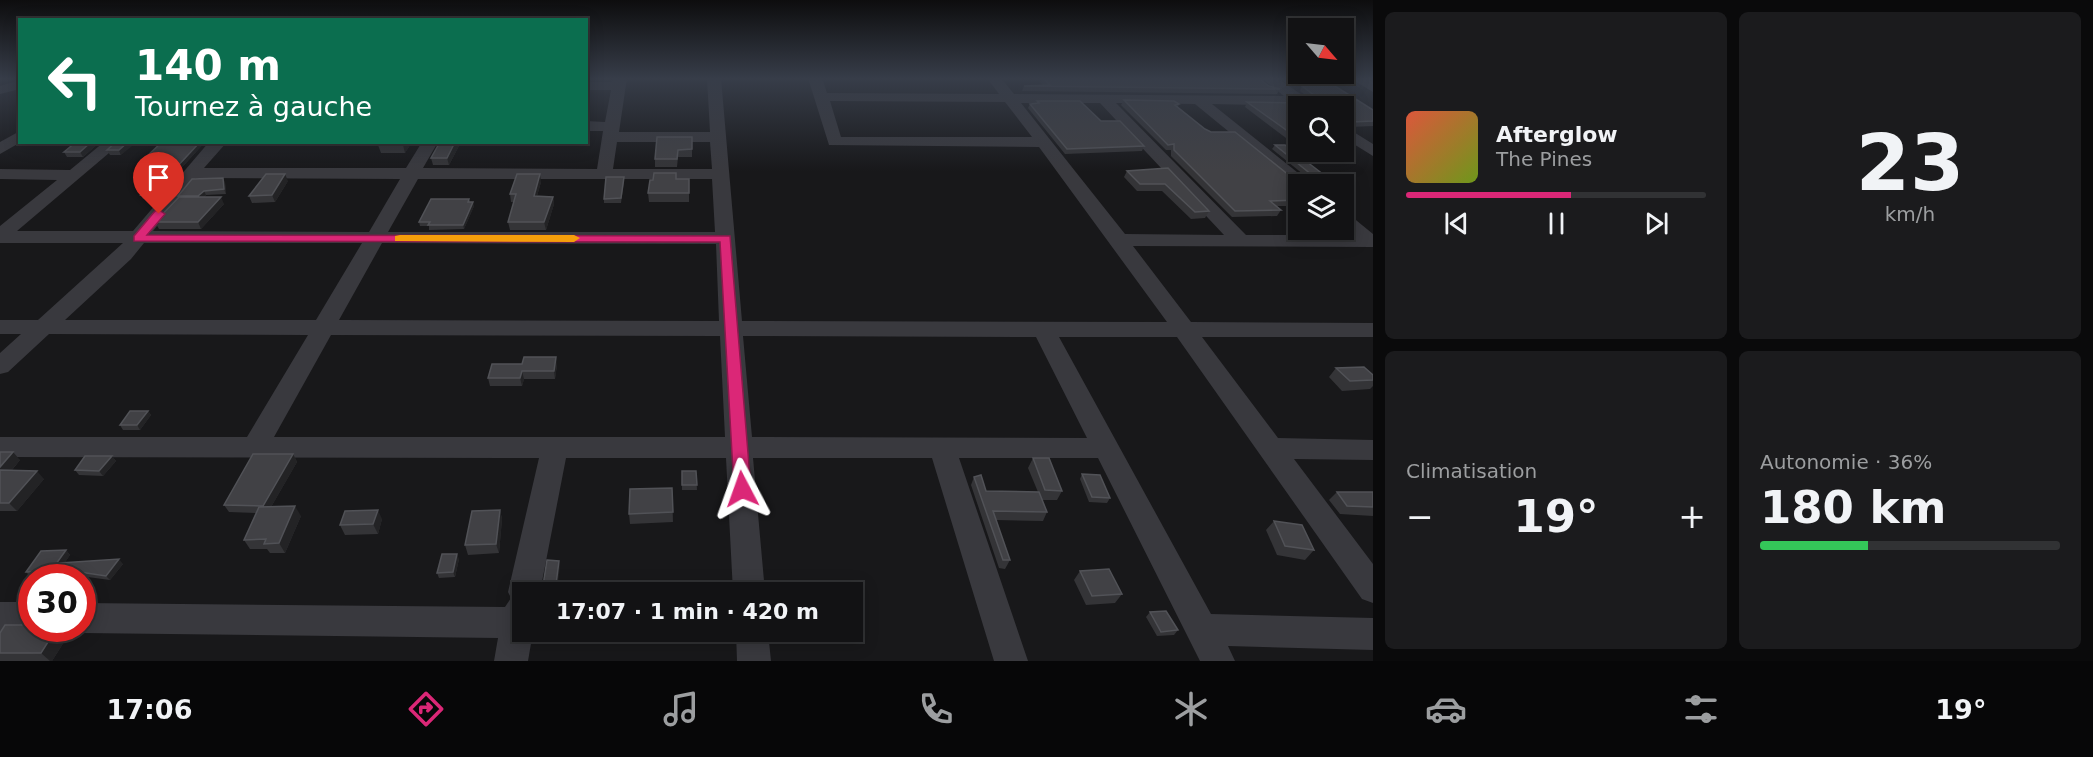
<!DOCTYPE html>
<html lang="fr">
<head>
<meta charset="utf-8">
<style>
  :root { --surface:#121214; --page:#1b1b1d; --text:#f1f3f6; --muted:#9c9ea0; --line:#313234; --accent:#db2777 }
  body { margin:0; font-family:"DejaVu Sans",sans-serif; background:var(--page); color:var(--text); height:100vh; display:flex; flex-direction:column; font-size:22px; white-space:nowrap }
  * { box-sizing:border-box; margin:0 }
  p { font-size:20px; color:var(--muted) }
  .icon { flex:none; width:33px; height:33px; fill:none; stroke:currentColor; stroke-width:2; stroke-linecap:round; stroke-linejoin:round }
  .map { position:relative; flex:1; overflow:hidden }
  .panel { display:flex; flex-direction:column; gap:12px; padding:12px; background:#0a0a0b; width:720px }
  .panel>* { flex:none }
  .hud { position:absolute; left:18px; top:18px; width:570px; height:126px; border-radius:0px; box-shadow:0 3px 15px #0003,0 0 0 2px var(--line); background:#0b6e4f; color:#fff; overflow:hidden }
  .needle { width:39px; rotate:118deg }
  .controls { position:absolute; left:1288px; top:18px; display:grid; gap:12px }
  .controls a { display:grid; place-items:center; width:66px; height:66px; border-radius:0px; background:var(--surface); box-shadow:0 3px 15px #0003,0 0 0 2px var(--line); font-size:30px }
  .speed { position:absolute; left:18px; top:564px; display:flex; gap:12px; font-size:30px; font-weight:700; text-align:center }
  .speed>* { display:grid; place-content:center; width:78px; height:78px; border-radius:50%; background:var(--surface); box-shadow:0 3px 15px #0003,0 0 0 2px var(--line); line-height:1 }
  .speed .limit { border:9px solid #d22; background:#fff; color:#111 }
  .pin { position:absolute; display:grid; place-items:center; width:51px; height:51px; color:#fff; margin:-62px -26px; border-radius:50% 50% 50% 0; rotate:-45deg; box-shadow:0 0 6px #0007 }
  .pin .icon { rotate:45deg }
  .me { position:absolute; width:66px; margin:-33px; rotate:356deg; stroke-linejoin:round; filter:drop-shadow(0 0 4px #0008) }
  .turn { display:flex; align-items:center; gap:21px; height:126px; padding:0 18px; font-size:27px }
  .turn .icon { width:78px; height:78px; stroke-width:2.5 }
  .turn b { display:block; font-size:42px; line-height:51px }
  .big { font-size:45px; font-weight:700; line-height:1.1 }
  .panel .card { flex:1; display:flex; flex-direction:column; justify-content:center; gap:9px; min-width:0; padding:0 21px; border-radius:9px; background:var(--page) }
  .panel .dial { align-items:center; gap:0 }
  .dial b { font-size:78px; line-height:1 }
  .song { display:flex; align-items:center; gap:18px }
  .cover { width:72px; height:72px; border-radius:9px; background:linear-gradient(135deg,hsl(10 70% 55%),hsl(80 70% 35%)) }
  .played { height:6px; border-radius:3px; background:linear-gradient(90deg,var(--accent) 55%,var(--line) 55%) }
  .keys { display:flex; justify-content:space-around; direction:ltr }
  .heat { display:flex; justify-content:space-between; align-items:center; font-size:33px; direction:ltr }
  .charge { height:9px; border-radius:4px; background:linear-gradient(90deg,#34c759 36%,var(--line) 0) }
  .panel .tiles { flex:1; display:grid; gap:12px; grid-template-columns:repeat(2,1fr) }
  .trip { position:absolute; left:512px; top:582px; width:351px; height:60px; border-radius:0px; background:var(--surface); box-shadow:0 3px 15px #0003,0 0 0 2px var(--line); font-weight:700; line-height:60px; text-align:center }
  .tabs { display:flex; height:96px; justify-content:space-around; align-items:center; background:#070708; color:var(--muted) }
  .tabs .icon { width:42px; height:42px }
  .tabs .current { color:var(--accent) }
  .tabs b { font-size:27px; color:var(--text) }
  main { display:flex; flex:1; min-height:0 }
  .map>svg:first-child { display:block }
</style>
</head>
<body>
<main>
<div class="map">
<svg width="1373" height="661" viewBox="0 0 1373 661">
  <rect width="100%" height="100%" fill="#18181a"/>
  <g fill="none" stroke-linecap="round" stroke-linejoin="round">
    <!-- minor -->
    <path fill="#39393e" fill-rule="evenodd" d="M613 78H627L619 132H710L707 78H721L742 321 1167 322 1039 147 829 145 808 78H822L827 93 999 94 987 78H1001L1014 94 1284 96 1261 78H1277L1308 99 1310 102 1303 106 1212 104 1307 180 1309 184H1299V189L1195 104 1116 103 1246 235H1351L1344 229V214L1351 216 1373 234V247L1133 246 1191 322 1373 323V337H1202L1278 438 1373 440V460L1294 459 1373 564V603L1362 599 1177 337H1059L1211 614 1373 618V650L1228 646 1235 661H1200L1098 458H959L1028 661H994L932 458H753L765 592H733L726 458H566L540 592H522V632H533L528 661H494L498 638 82 633 71 629 82 628V603L505 607 511 598 508 592 539 458 0 457V437H247L308 335 49 334 8 372 0 374V353L21 334H0V320H38L123 243H0V226L57 180 0 179V169L70 170 104 142H122L17 231H133L209 142H227L204 168H406L422 142H438L423 168 597 169 603 131H586V121L605 122 611 90H586V82H612ZM830 101 1005 102 1032 137H841ZM1021 103H1100L1224 235 1125 234ZM617 142H710L712 169H613ZM195 178 400 179 369 232 153 231ZM418 179H712L715 232H388ZM144 243H362L316 320H65L131 259ZM382 243 716 244 719 321 339 320ZM331 335 720 336 725 437H274ZM743 336 1036 337 1087 438 752 437Z
      M1350 78H1367L1373 82V92Z
      M20 80V89L0 94V86Z
      M1344 126 1373 144V156L1344 138Z
      M20 131 21 142 0 154V142Z
      M0 602H32V628H42L32 632H0Z
      M736 632H768L771 661H737Z"/>
  </g>
  <!-- wall -->
  <path fill="#343437" d="M1036 78H1258L1269 86 1280 89 1277 94 1022 91 1024 86H1044Z
    M1302 86 1373 110V126L1349 127 1344 124V106H1299V137L1286 138 1245 107 1247 102 1306 103 1310 99 1300 91Z
    M1124 100 1179 104 1178 107 1205 129 1299 184V206H1277L1281 210 1277 216 1232 217 1171 156V150H1166L1121 105Z
    M1037 101 1101 121 1144 146 1142 151 1065 154 1028 108 1030 104 1036 103Z
    M692 137V157H678L677 167H655V159Z
    M53 142H100L83 157H67L64 152 73 145 53 144Z
    M116 142 121 155H110L107 150Z
    M205 142 177 173 171 168 170 165H145L142 161Z
    M299 142H344L342 146H300Z
    M412 142 405 153H381L378 145Z
    M460 144 449 165H433L431 158Z
    M1275 145 1324 175 1322 179H1309L1272 149Z
    M1168 168 1209 211 1205 218 1191 219 1162 191H1137L1124 177 1127 171Z
    M168 179 171 183 158 198 143 199 141 195Z
    M676 179H689V202H649L648 193Z
    M288 181 275 202 252 203 249 196Z
    M624 181 621 203H604V199Z
    M225 182 226 194 206 195 204 197 224 204 201 229H159L155 222 179 198 178 196Z
    M541 182 537 196 553 197 554 204 546 230H510L508 222 514 202H511L510 194Z
    M469 199 470 202 474 206 464 229 429 230V226H420L419 222Z
    M492 364 557 365 555 379H524L522 386H490L488 378Z
    M1336 368 1373 375V386L1370 389 1342 391 1329 377Z
    M148 411 151 415 140 430H123L120 425Z
    M0 452 20 460 12 470 44 479 17 511H0Z
    M293 454 297 462 271 507 301 516 285 553H270L267 549H250L244 540 256 513 229 512 224 505Z
    M112 456 116 461 103 476 79 475 75 470Z
    M1033 458 1062 491 1057 500H1042L1047 512 1043 521 996 520 1010 560 1005 569 999 568 971 485 974 477 986 491 1038 492 1028 468Z
    M682 471H696L697 490H682Z
    M1082 474 1110 498 1107 503 1089 502 1080 479Z
    M672 488 673 522 630 524 629 514Z
    M1337 492H1373V516L1340 514 1329 500Z
    M500 510 502 519 499 553 468 555 465 545Z
    M382 519 378 534 345 535 340 525Z
    M1274 521 1314 550 1305 560 1277 555 1266 530Z
    M66 550 70 555 65 562 123 564 110 580 65 574 60 570 56 576 31 577 26 572Z
    M459 559 455 577 439 578 437 573Z
    M1080 571 1122 594 1115 603 1086 605 1074 580Z
    M1150 612 1178 630 1174 635 1157 636 1146 617Z
    M32 614V628H70L71 631 52 661H0V633L30 622 24 617Z"/>
  <!-- shaded-wall -->
  <path fill="#232325" d="M91 142H100L83 157 80 152Z
    M128 142H137L121 155 119 150Z
    M200 142H205L177 173 175 169Z
    M404 142H412L405 153 403 145Z
    M455 142H459L460 144 449 165 447 158Z
    M285 174 288 181 275 202 272 195Z
    M540 174 541 182 535 203 534 196Z
    M223 178 225 182 226 194 224 189Z
    M168 179 171 183 158 198 156 194Z
    M204 191 206 195 201 200 198 196Z
    M221 197 224 204 201 229 198 222Z
    M553 197 554 204 546 230 544 222Z
    M473 202 474 206 464 229 463 225Z
    M556 357 557 365 555 379 554 371Z
    M522 371 524 379 522 386 520 378Z
    M148 411 151 415 140 430 137 425Z
    M13 452 20 460 5 478 0 472V467Z
    M293 454 297 462 267 514 263 506Z
    M112 456 116 461 103 476 99 471Z
    M37 471 44 479 17 511 9 503Z
    M295 506 301 516 285 553 279 543Z
    M378 510 382 519 378 534 373 524Z
    M500 510 502 519 499 553 496 544Z
    M66 550 70 555 56 576 51 571Z
    M457 554 459 559 455 577 453 572Z
    M119 559 123 564 110 580 106 576Z
    M559 561 560 566 557 592H555Z
    M57 628H70L71 631 52 661H50L41 653Z"/>
  <!-- building -->
  <path fill="#414145" stroke="#515257" stroke-width="1.5" d="M1043 78H1258L1269 86 1280 89 1024 86 1050 85Z
    M1302 86H1335L1373 110V121L1352 122 1347 119 1344 122V106H1299V132H1289L1247 102 1306 103 1315 96Z
    M1124 100 1174 101 1179 104 1175 105 1205 129 1211 132H1235L1300 184H1299V200L1270 201 1281 210 1235 211 1174 150V144L1168 145Z
    M1037 101H1080L1101 121H1120L1144 146 1067 149 1030 104 1039 103Z
    M657 137H692V149L678 150 677 159H655Z
    M76 142H91L80 152H64Z
    M116 142H128L119 150H107Z
    M162 142H200L175 169 169 164 172 160 142 161Z
    M379 142H404L403 145H378Z
    M440 142H455L447 158H431Z
    M1275 145H1285L1324 175H1312Z
    M1168 168 1209 211 1195 212 1165 184H1140L1127 171Z
    M654 173H676V179H689V193H648L650 180H653Z
    M266 174H285L272 195 249 196Z
    M517 174H540L534 196 553 197 544 222H508L516 194H510Z
    M606 177H624L621 198 604 199Z
    M223 178 224 189 204 191 198 196H178L192 179Z
    M157 179H168L156 194 141 195Z
    M179 197H221L198 222H155Z
    M431 199H469L468 202H473L463 225H428L430 222H419Z
    M524 357H556L554 371H522L520 378H488L492 364H522Z
    M1364 367 1373 375V380L1350 381 1336 368Z
    M130 411H148L137 425H120Z
    M0 452H13L0 467Z
    M253 454H293L263 506 224 505Z
    M85 456H112L99 471 75 470Z
    M1033 458H1049L1062 491 1045 490Z
    M0 470 37 471 9 503H0Z
    M682 471H696L697 485H682Z
    M1082 474 1100 475 1110 498 1092 497Z
    M981 475 986 491 1039 492 1047 512 993 511 1010 560H1003L974 477Z
    M672 488 673 512 629 514 630 489Z
    M1337 492H1373V507L1347 506Z
    M295 506 279 543 264 544 266 539 244 540 259 507Z
    M378 510 373 524 340 525 345 511Z
    M500 510 496 544 465 545 472 511Z
    M1274 521 1302 525 1314 550 1285 546Z
    M66 550 51 571 26 572 41 551Z
    M442 554H457L453 572 437 573Z
    M119 559 106 576 60 569V563Z
    M547 560 559 561 555 592H542Z
    M1109 569 1122 594 1092 596 1080 571Z
    M1166 611 1178 630 1161 632 1150 612Z
    M24 614H32V617H24Z
    M32 621V628H57L41 653H0V633L5 625H22Z"/>
  <!-- sky -->
  <linearGradient id="sky" x2="0" y2="1"><stop stop-color="#0d0d0e"/><stop offset="0.46" stop-color="#373d49"/><stop offset="1" stop-color="#373d49" stop-opacity="0"/></linearGradient>
  <rect width="1373" height="171" fill="url(#sky)"/>
  <!-- route -->
  <path fill="#db2777" stroke="#8e194d" stroke-width="1.5" d="M159 210 165 214 147 235 730 236 751 489 748 494H736L734 489 720 242 134 241V236L155 211Z"/>
  <!-- slow -->
  <path fill="#f59e0b" d="M400 235H574L580 238 574 242 395 241V236Z"/>
</svg>
<div class="controls">
<a><svg class="needle" viewBox="-14 -14 28 28"><path d="M0-13l5 13h-10z" fill="#e53935"/><path d="M0 13l5-13h-10z" fill="#9c9ea0"/></svg></a>
<a><svg class="icon" aria-label="search" viewBox="0 0 24 24"><circle cx="10" cy="10" r="6"/><path d="M15 15l6 6"/></svg></a>
<a><svg class="icon" aria-label="layers" viewBox="0 0 24 24"><path d="M12 4l9 5-9 5-9-5zM3 14l9 5 9-5"/></svg></a>
</div>
<div class="speed"><div class="limit">30</div></div>
<div class="pin" style="left:159px;top:214px;background:#d93025"><svg class="icon" aria-label="arrive" viewBox="0 0 24 24"><path d="M6 21V4h12l-3 4 3 4H6"/></svg></div>
<svg class="me" style="left:742px;top:489px" viewBox="-20 -20 40 40"><path d="M0-17L14 15 0 8-14 15z" fill="#db2777" stroke="#fff" stroke-width="4"/></svg>
<div class="trip">17:07 · 1 min · 420 m</div>
<div class="hud">
<div class="turn"><svg class="icon" aria-label="left" viewBox="0 0 24 24"><path d="M17 20v-9H6M10 6l-5 5 5 5"/></svg><div><b>140 m</b>Tournez à gauche</div></div>
</div>
</div>
<section class="panel">
<div class="tiles">
<div class="card">
<div class="song"><i class="cover"></i><div><b>Afterglow</b><p>The Pines</p></div></div>
<div class="played"></div>
<div class="keys"><svg class="icon" aria-label="previous" viewBox="0 0 24 24"><path d="M18 5L8 12l10 7zM5 5v14"/></svg><svg class="icon" aria-label="pause" viewBox="0 0 24 24"><path d="M8 5v14M16 5v14"/></svg><svg class="icon" aria-label="next" viewBox="0 0 24 24"><path d="M6 5l10 7-10 7zM19 5v14"/></svg></div>
</div>
<div class="card dial"><b>23</b><p>km/h</p></div>
<div class="card"><p>Climatisation</p>
<div class="heat"><a>−</a><b class="big">19°</b><a>+</a></div>
</div>
<div class="card"><p>Autonomie · 36%</p><b class="big">180 km</b><div class="charge"></div></div>
</div>
</section>
</main>
<nav class="tabs">
<b>17:06</b>
<svg class="icon current" aria-label="directions" viewBox="0 0 24 24"><path d="M12 3l9 9-9 9-9-9zM9 14v-3h6M13 9l2 2-2 2"/></svg>
<svg class="icon" aria-label="music" viewBox="0 0 24 24"><path d="M9 18V5l10-2v13"/><circle cx="6" cy="18" r="3"/><circle cx="16" cy="16" r="3"/></svg>
<svg class="icon" aria-label="phone" viewBox="0 0 24 24"><path d="M5 4h4l2 5-3 2q2 4 5 5l2-3 5 2v4C11 20 4 13 5 4z"/></svg>
<svg class="icon" aria-label="climate" viewBox="0 0 24 24"><path d="M12 3v18M4 7l16 10M4 17L20 7"/></svg>
<svg class="icon" aria-label="car" viewBox="0 0 24 24"><path d="M5 17H2v-5l4-1 3-4h7l3 4 3 1v5h-3M9 17h6M6 11h13"/><circle cx="7" cy="17" r="2"/><circle cx="17" cy="17" r="2"/></svg>
<svg class="icon" aria-label="filters" viewBox="0 0 24 24"><path d="M4 7h16M4 17h16"/><circle cx="9" cy="7" r="2"/><circle cx="15" cy="17" r="2"/></svg>
<b>19°</b>
</nav>
</body>
</html>
